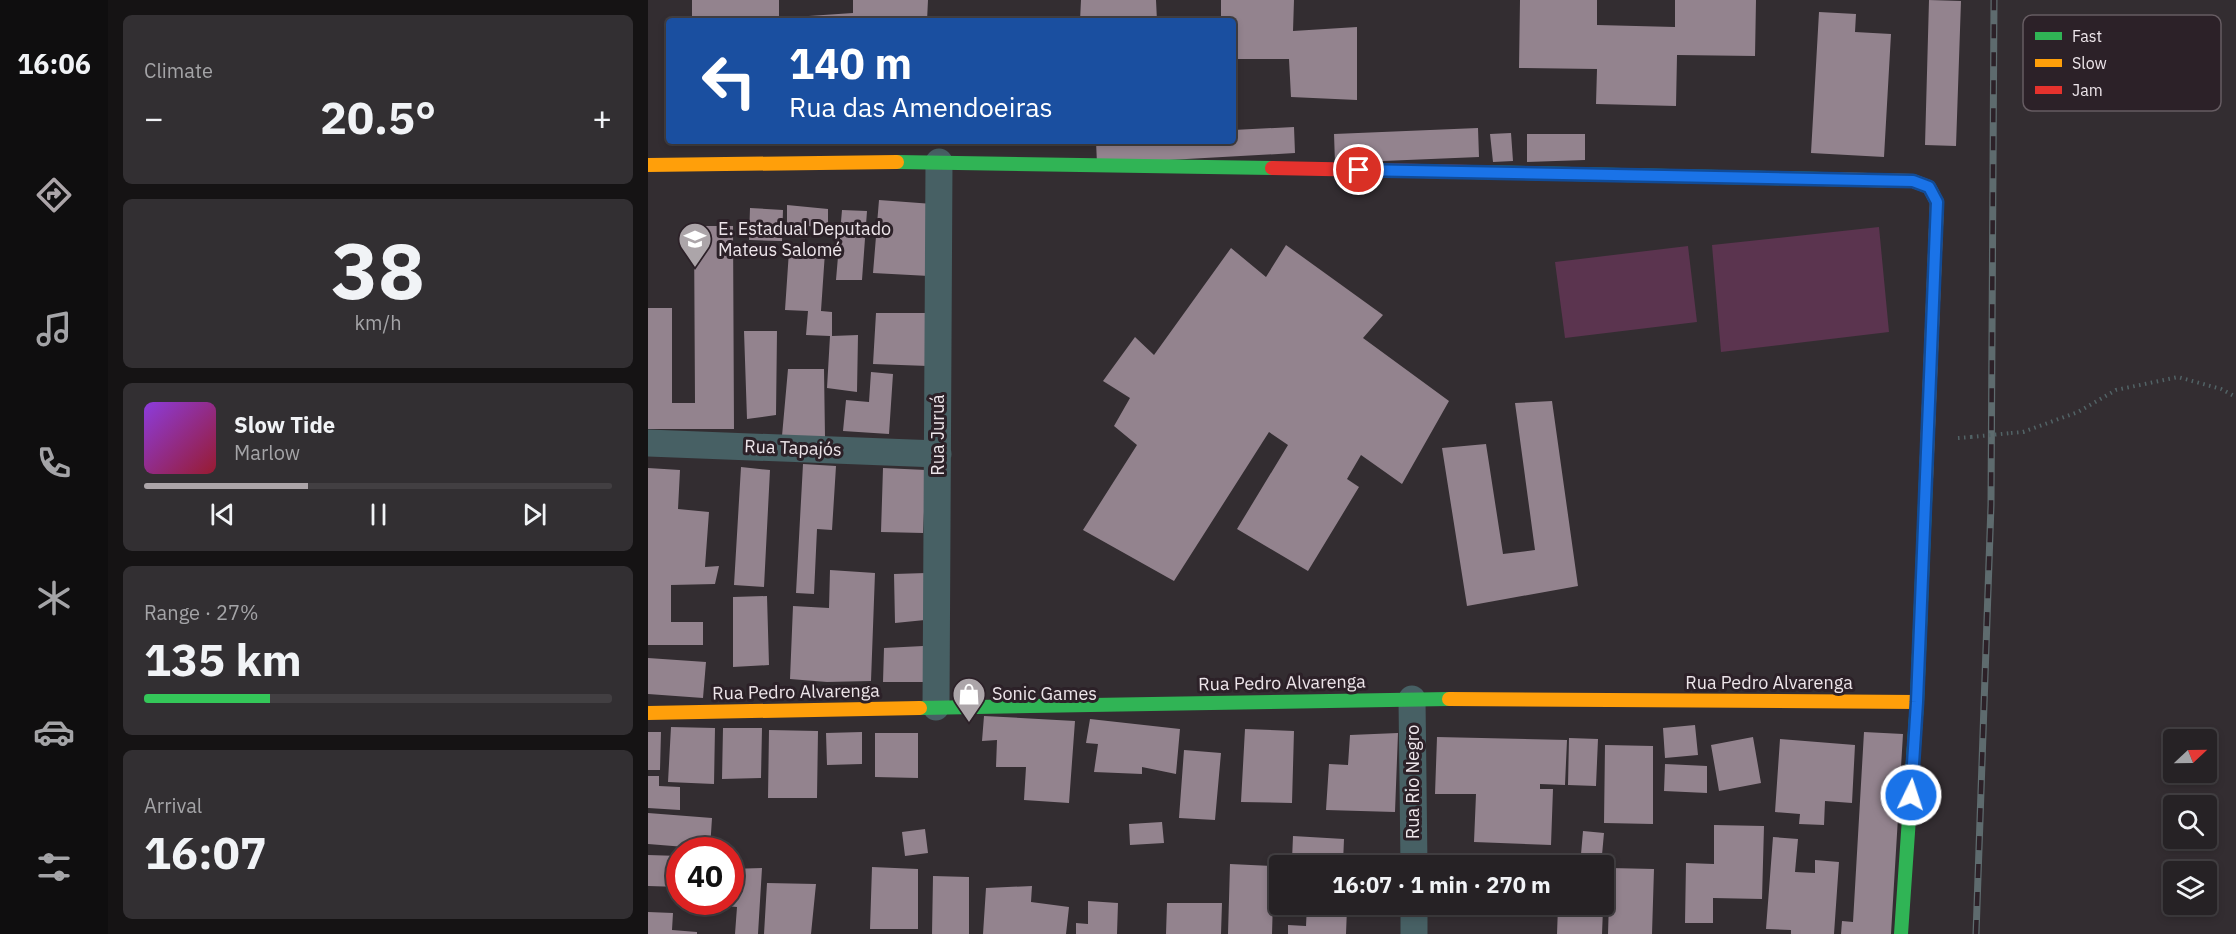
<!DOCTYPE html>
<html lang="en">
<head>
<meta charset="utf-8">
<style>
  :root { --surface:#262225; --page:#322f32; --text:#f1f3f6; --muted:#a4a4a7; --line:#423f42; --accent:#aca5a9 }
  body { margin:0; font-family:"IBM Plex Sans",sans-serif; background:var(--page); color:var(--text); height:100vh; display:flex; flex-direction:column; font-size:22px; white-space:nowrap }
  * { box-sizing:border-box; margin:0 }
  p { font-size:20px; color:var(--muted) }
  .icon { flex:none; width:33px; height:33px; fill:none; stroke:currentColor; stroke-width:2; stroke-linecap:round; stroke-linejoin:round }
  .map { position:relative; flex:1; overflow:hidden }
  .drawer { display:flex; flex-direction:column; gap:15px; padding:15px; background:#151314; width:540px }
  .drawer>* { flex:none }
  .hud { position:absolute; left:18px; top:18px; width:570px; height:126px; border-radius:6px; box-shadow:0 3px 9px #0003,0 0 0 2px var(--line); background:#1a4fa0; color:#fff; overflow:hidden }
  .needle { width:39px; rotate:68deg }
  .buttons { position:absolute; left:1515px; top:729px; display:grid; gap:12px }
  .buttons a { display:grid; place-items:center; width:54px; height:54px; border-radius:6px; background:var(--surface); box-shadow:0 3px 9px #0003,0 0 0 2px var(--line); font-size:30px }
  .speed { position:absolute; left:18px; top:837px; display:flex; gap:12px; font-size:30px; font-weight:700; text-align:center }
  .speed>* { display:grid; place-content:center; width:78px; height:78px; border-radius:50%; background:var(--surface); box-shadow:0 3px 9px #0003,0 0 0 2px var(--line); line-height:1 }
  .speed .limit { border:9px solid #d22; background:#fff; color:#111 }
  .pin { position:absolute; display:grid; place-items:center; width:51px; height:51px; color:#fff; margin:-26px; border:3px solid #fff; border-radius:50%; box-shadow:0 2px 6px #0007 }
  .me { position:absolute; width:66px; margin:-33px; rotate:4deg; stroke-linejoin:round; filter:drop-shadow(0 0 4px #0008) }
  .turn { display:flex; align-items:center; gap:21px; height:126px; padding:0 24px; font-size:27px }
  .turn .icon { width:78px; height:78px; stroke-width:2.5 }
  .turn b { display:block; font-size:42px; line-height:51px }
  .big { font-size:45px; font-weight:700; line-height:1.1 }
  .drawer .widget { flex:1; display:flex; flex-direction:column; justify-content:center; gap:9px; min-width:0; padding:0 21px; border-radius:9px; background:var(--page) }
  .drawer .dial { align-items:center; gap:0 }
  .dial b { font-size:78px; line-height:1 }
  .song { display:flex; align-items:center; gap:18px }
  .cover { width:72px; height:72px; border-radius:9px; background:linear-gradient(135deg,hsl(270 70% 55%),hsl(350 70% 35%)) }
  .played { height:6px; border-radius:3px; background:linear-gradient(90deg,var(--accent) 35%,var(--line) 35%) }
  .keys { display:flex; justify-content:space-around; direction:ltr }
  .heat { display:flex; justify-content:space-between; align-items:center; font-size:33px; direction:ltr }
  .charge { height:9px; border-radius:4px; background:linear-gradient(90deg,#34c759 27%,var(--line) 0) }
  .trip { position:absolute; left:621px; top:855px; width:345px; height:60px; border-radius:6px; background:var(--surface); box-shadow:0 3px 9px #0003,0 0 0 2px var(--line); font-weight:700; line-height:60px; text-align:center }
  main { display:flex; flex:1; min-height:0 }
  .tab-bar { display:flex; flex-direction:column; width:108px; justify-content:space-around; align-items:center; background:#0f0e0f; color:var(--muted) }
  .tab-bar .icon { width:42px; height:42px }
  .tab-bar .active { color:var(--accent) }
  .tab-bar b { font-size:27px; color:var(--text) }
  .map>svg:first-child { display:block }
</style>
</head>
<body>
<main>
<nav class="tab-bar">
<b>16:06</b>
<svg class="icon active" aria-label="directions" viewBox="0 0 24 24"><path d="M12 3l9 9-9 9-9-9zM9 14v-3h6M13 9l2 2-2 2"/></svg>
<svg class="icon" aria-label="music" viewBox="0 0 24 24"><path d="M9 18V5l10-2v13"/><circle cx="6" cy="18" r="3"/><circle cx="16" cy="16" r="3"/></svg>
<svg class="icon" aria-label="phone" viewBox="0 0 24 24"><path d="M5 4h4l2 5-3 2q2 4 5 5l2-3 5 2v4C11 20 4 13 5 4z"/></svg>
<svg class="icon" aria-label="climate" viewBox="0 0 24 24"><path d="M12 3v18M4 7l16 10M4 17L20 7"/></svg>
<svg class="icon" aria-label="car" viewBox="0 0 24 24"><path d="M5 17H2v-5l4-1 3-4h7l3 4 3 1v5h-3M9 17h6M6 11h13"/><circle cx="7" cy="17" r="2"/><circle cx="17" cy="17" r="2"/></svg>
<svg class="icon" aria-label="filters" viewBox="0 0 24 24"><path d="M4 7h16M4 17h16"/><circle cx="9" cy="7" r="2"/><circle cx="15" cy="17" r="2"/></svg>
</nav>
<section class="drawer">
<div class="widget"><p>Climate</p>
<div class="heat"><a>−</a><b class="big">20.5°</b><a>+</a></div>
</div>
<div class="widget dial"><b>38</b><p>km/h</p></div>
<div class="widget">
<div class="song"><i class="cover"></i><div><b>Slow Tide</b><p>Marlow</p></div></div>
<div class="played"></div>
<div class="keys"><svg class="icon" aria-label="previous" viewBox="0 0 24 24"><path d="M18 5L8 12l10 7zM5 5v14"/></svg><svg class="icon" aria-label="pause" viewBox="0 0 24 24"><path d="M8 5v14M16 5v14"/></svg><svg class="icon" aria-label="next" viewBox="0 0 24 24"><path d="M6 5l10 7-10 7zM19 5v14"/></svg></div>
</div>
<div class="widget"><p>Range · 27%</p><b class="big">135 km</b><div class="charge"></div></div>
<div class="widget"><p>Arrival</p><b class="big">16:07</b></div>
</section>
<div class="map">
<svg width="1588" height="934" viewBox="0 0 1588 934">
  <rect width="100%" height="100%" fill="#332d31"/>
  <!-- green -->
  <path fill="#5b344f" d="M1231 227 1241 332 1073 352 1064 245Z
    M1040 246 1049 322 917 338 907 262Z"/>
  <!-- building -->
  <path fill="#93838e" d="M44 0H131V18L205 13V0H280L279 21H44Z
    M433 0H508L509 21H432Z
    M573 0H646L645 31 709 27V100L643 97 641 59H585V21H573Z
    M872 0H949V25L1027 27V0H1108L1107 56 1029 55 1028 106 948 104 949 69 871 68Z
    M1281 0 1313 1 1308 146 1277 145Z
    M1171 12 1208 14 1207 32 1243 34 1236 157 1163 153Z
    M646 127 647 153 449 164 448 141H585V130Z
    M830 128 831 157 687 163 686 134Z
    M863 133 865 161 845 162 842 134Z
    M879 134H937V160L879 162Z
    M231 200 285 204 281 276 225 273Z
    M139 205 180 209V228L139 224Z
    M102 208 135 210 134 241 101 240Z
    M194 210 219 211 214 280H188Z
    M46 226H85L86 429H0V308H24V403H47Z
    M638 245 735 315 715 338 801 401 754 484 713 455 699 479 711 487 660 571 589 529 640 445 621 432 526 581 435 530 489 445 466 426 482 398 455 381 487 337 506 355 583 248 618 277Z
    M141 251 177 252 173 311 184 312V336L210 335 209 392 179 388 182 336 158 335 160 311 137 310Z
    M228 313H281L280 366 225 364Z
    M96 331H129L128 415 99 419Z
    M140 369H176L177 437 134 436Z
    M223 372 245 374 241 434 195 431 198 400 221 402Z
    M904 401 930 586 819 606 794 448 838 444 855 554 887 550 867 403Z
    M155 464 188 466 184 530 169 529 166 594 148 593Z
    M93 467 122 470 116 587 86 585Z
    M0 468 32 470 30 509 61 512 57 567 71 566 67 584 23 585V622H55V645H0Z
    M235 468 278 470 275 533 233 532Z
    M182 570 227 573 223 681 179 682 142 679 145 606 181 608Z
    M278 573 277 620 247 623 246 574Z
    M119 596 121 665 85 667V597Z
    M275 646 277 682H235L236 648Z
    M0 658 58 662 55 698 0 694Z
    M336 716 427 721 421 803 376 800 378 767H348L349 740 334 741Z
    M442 719 532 729 528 774 494 767V774L446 772 450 744 438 743Z
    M1047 725 1050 755 1017 758 1015 728Z
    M23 727 67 728 66 784 20 782Z
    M75 728H114L113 778 74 779Z
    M597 729 646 731 644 803 593 802Z
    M121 730 170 731 169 798H120Z
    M0 732H13L12 770H0Z
    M214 732V764L179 765 178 733Z
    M1216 732 1255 734 1243 934H1193L1194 921 1205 922Z
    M227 733H270V778L227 777Z
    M750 733 747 812 678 810 681 764 700 765 702 735Z
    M789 737 919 740 917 785 892 784V789H905L903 845 826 842 828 794H787Z
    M1105 737 1113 783 1071 791 1063 745Z
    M921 738 950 739 948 786 920 785Z
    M1132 739 1207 745 1204 803 1177 801 1176 825 1151 824 1152 814 1127 812Z
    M957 745 1005 746V824L956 823Z
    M536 750 573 753 567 820 531 818Z
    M1017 764 1059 766V793L1016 791Z
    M0 776H11V786L32 787V810L0 808Z
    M0 813 64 818 62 849 0 844Z
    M514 822 516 843 482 845 481 824Z
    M1066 825 1116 826 1114 899 1065 898V923H1037L1038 863 1066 864Z
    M277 829 280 853 257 856 254 832Z
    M935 831 956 833 953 866H932Z
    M645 836 696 839 695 863 644 860Z
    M1125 837 1150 839 1147 872 1167 873V860L1191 862 1186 934H1143V930L1118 929Z
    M0 855 32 856V887L0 886Z
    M788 858 822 860V866H788Z
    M582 864 626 866 624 934H580Z
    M224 867 270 869V929H222Z
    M114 868 110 934H87L89 907 78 906V902H82V869Z
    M962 868 1006 869 1004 934H960Z
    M285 876 321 877V934H284Z
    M119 883 168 884 163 934H116Z
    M384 886 383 902 421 907 418 934H335L338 888Z
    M440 901 470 903 469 934H428V923L440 924Z
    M519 903H574L573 934H518Z
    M659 905 699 908 698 934H640V925L658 926Z
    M910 907 955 909 954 934H909Z
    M0 912 25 913 24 930 49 932V934H0Z"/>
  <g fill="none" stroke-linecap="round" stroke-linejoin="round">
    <!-- path -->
    <path stroke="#526366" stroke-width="4" stroke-dasharray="1.5 4.5" stroke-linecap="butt" d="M1363 433 1375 432 1430 412 1468 390 1530 377 1573 389 1588 397
      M1310 438 1323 437"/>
    <!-- street -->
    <path stroke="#476064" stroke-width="27" d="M0 443 290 454
      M764 699 766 866
      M288 707 291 162
      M766 904V934"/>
    <!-- fast -->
    <path stroke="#30b455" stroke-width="14" d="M249 162 624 168
      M824 172 1175 179
      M272 708 801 699
      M1253 934 1269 702 1278 479"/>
    <!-- slow -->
    <path stroke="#ff9f0a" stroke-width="14" d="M0 165 249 162
      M1175 179 1265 181 1281 187 1289 202 1278 479
      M801 699 1269 702
      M0 713 272 708"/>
    <!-- jam -->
    <path stroke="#e5322d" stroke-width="14" d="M624 168 824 172"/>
    <defs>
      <path id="rail" d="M1328 934 1343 505 1346 0"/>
    </defs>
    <!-- rail casing -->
    <use href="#rail" stroke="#5e6b6e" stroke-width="7"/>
    <!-- rail -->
    <use href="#rail" stroke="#2c2128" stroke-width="4.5" stroke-dasharray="14" stroke-linecap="butt"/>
    <!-- path-bridge -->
    <path stroke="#526366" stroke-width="4" stroke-dasharray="1.5 4.5" stroke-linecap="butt" d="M1323 437 1363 433"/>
  </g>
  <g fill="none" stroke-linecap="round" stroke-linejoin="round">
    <defs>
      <path id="route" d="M711 170 1265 181 1281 187 1289 202 1269 702 1263 795"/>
    </defs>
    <!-- route casing -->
    <use href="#route" stroke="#114b97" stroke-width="15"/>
    <!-- route -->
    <use href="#route" stroke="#1a73e8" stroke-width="10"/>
  </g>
  <!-- icons -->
  <defs>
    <symbol id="school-pin" viewBox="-11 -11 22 30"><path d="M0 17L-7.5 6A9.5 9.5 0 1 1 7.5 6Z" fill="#aca5a9" stroke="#2c2128"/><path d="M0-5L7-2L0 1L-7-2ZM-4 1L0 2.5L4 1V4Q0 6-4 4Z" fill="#fff"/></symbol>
    <symbol id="shop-pin" viewBox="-11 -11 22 30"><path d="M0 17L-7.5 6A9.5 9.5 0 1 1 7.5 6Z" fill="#aca5a9" stroke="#2c2128"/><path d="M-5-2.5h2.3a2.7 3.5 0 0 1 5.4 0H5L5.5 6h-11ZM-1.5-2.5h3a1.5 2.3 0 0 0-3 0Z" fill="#fff"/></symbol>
  </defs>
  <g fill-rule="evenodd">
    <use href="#school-pin" x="28" y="220" width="38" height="52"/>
    <use href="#shop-pin" x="302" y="675" width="38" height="52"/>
  </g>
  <g text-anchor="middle" stroke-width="6" stroke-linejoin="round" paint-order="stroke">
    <!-- poi labels -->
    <g font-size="18" fill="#ede5ea" stroke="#2c2128" text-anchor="start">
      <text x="70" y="235">E. Estadual Deputado<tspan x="70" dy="21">Mateus Salomé</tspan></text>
      <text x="344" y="700">Sonic Games</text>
    </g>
    <!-- street labels -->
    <g font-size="18" fill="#ede5ea" stroke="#2c2128">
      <text transform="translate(290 435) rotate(-90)" y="6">Rua Juruá</text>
      <text transform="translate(145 448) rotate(2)" y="6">Rua Tapajós</text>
      <text transform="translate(634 683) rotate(-1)" y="6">Rua Pedro Alvarenga</text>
      <text x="1121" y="689">Rua Pedro Alvarenga</text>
      <text transform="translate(148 692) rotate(-1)" y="6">Rua Pedro Alvarenga</text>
      <text transform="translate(765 782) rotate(-90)" y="6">Rua Rio Negro</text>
    </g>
  </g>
  <!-- legend -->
  <rect x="1375" y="15" width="198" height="96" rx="9" fill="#2c2128" stroke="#665c62" stroke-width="1.5"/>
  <rect x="1387" y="32" width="27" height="8" fill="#30b455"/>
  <rect x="1387" y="59" width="27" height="8" fill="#ff9f0a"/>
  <rect x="1387" y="86" width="27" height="8" fill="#e5322d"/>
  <g font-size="16" fill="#ede5ea">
    <text x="1424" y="42">Fast</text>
    <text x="1424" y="69">Slow</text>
    <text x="1424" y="96">Jam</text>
  </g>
</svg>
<div class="buttons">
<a><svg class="needle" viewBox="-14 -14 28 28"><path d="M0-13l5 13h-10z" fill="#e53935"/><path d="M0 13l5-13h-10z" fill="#a4a4a7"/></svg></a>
<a><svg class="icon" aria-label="search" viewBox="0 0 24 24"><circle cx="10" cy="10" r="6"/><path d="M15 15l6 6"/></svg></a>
<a><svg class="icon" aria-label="layers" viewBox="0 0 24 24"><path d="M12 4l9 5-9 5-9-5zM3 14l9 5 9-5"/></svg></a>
</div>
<div class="speed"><div class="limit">40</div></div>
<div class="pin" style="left:711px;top:170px;background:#d93025"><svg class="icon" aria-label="arrive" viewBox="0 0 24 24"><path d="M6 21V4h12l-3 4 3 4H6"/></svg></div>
<svg class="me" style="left:1263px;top:795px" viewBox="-20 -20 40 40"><circle r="17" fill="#1a73e8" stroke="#fff" stroke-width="3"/><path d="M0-11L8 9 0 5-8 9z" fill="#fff"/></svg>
<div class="trip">16:07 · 1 min · 270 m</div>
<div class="hud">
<div class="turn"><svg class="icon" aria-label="left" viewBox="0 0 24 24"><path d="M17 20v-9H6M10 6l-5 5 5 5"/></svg><div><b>140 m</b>Rua das Amendoeiras</div></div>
</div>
</div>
</main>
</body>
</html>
